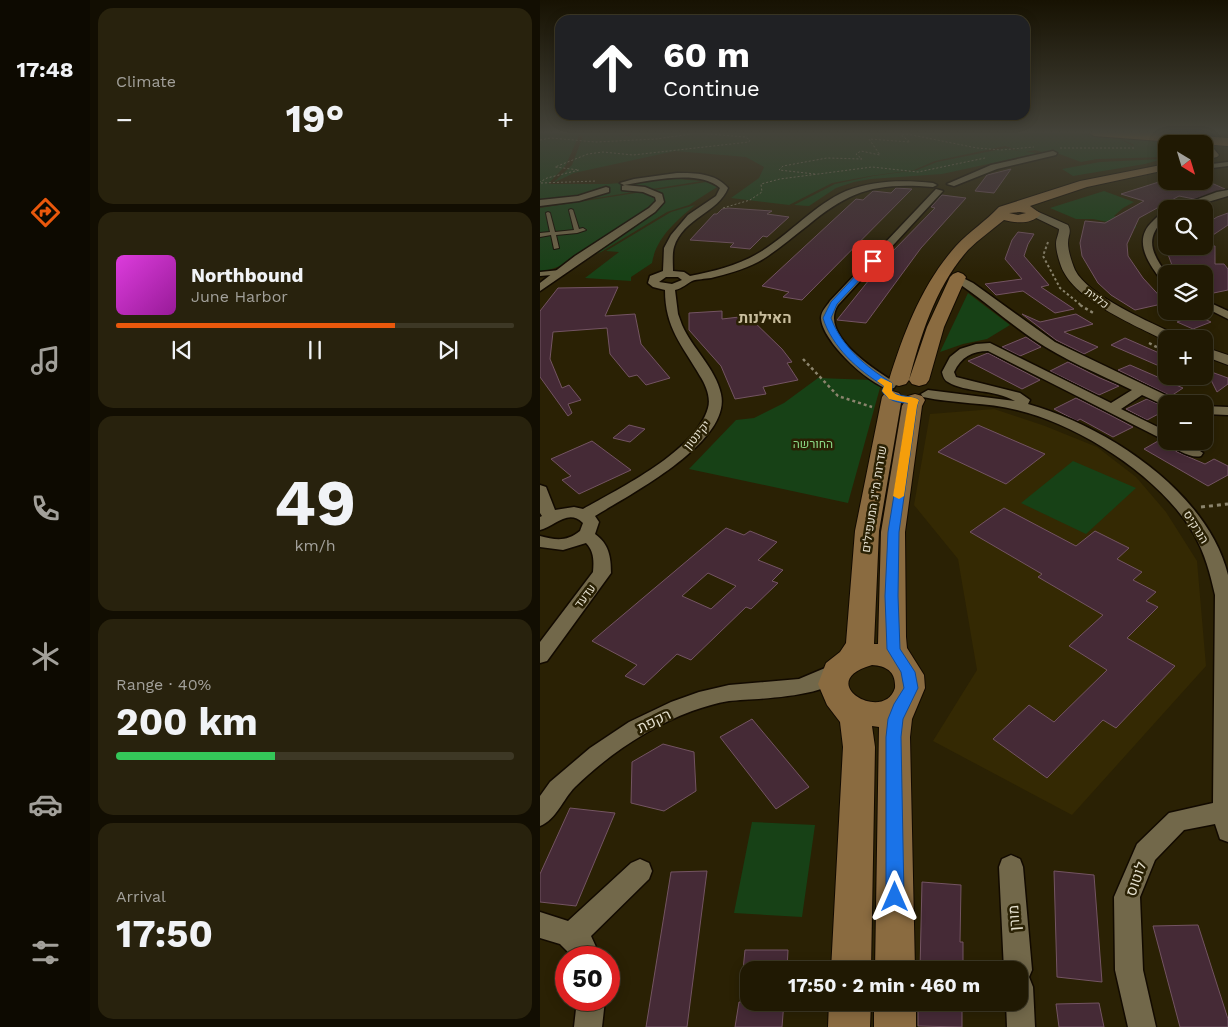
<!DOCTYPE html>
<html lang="en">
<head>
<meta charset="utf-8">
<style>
  :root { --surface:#201903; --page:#28220d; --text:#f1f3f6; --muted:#a2a09a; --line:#3d3825; --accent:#ea580c }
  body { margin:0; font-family:"Work Sans",Heebo,sans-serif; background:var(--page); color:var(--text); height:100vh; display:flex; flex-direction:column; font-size:19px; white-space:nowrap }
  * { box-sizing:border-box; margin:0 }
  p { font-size:16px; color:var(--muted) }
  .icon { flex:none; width:28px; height:28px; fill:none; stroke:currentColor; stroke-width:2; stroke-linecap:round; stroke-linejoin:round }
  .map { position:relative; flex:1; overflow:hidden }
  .drawer { display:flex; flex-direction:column; gap:8px; padding:8px; background:#120e02; width:450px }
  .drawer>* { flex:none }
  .guide { position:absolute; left:15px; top:15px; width:475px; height:105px; border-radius:15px; box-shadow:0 2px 12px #0003,0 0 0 1px var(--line); background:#202124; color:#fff; overflow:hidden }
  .needle { width:32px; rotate:142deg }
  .controls { position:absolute; left:618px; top:135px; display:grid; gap:10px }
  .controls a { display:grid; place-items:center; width:55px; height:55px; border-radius:10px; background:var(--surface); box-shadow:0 2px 12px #0003,0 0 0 1px var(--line); font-size:25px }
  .speed { position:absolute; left:15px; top:946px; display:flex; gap:10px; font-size:25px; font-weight:700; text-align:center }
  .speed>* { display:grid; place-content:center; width:65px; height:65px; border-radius:50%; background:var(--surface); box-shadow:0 2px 12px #0003,0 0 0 1px var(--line); line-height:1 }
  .speed .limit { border:8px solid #d22; background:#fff; color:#111 }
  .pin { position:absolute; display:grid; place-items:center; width:42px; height:42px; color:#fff; margin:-21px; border-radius:10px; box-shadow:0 2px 8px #0006 }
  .me { position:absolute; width:55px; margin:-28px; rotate:0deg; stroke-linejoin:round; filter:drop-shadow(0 0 4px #0008) }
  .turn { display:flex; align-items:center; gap:18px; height:105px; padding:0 25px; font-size:22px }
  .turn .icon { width:65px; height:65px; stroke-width:2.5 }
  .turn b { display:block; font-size:35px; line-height:42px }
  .big { font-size:38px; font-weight:700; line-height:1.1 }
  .drawer .card { flex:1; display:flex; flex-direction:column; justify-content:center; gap:8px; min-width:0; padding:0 18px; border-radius:15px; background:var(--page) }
  .drawer .dial { align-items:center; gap:0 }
  .dial b { font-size:65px; line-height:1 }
  .song { display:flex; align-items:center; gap:15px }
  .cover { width:60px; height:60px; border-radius:8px; background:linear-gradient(135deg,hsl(300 70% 55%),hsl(300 70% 35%)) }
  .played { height:5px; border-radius:2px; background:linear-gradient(90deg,var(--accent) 70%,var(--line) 70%) }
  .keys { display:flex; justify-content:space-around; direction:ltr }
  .heat { display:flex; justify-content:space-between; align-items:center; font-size:28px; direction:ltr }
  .charge { height:8px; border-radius:4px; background:linear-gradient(90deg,#34c759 40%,var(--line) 0) }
  .trip { position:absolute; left:200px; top:961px; width:288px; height:50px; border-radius:15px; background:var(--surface); box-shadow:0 2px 12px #0003,0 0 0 1px var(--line); font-weight:700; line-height:50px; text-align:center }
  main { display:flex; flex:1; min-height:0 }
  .menu { display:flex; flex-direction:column; width:90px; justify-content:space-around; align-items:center; background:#0d0a01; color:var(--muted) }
  .menu .icon { width:35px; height:35px }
  .menu .selected { color:var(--accent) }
  .menu b { font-size:22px; color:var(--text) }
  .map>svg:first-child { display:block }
</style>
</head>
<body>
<main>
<nav class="menu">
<b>17:48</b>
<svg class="icon selected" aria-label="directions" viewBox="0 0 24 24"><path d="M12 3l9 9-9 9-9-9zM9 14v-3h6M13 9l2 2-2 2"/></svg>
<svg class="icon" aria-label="music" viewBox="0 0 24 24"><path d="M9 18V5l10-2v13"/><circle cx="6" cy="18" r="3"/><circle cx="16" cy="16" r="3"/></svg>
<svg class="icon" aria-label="phone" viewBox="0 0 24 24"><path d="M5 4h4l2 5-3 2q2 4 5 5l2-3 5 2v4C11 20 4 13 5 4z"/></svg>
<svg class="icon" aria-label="climate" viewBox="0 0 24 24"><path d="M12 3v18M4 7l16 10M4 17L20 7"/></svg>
<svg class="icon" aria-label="car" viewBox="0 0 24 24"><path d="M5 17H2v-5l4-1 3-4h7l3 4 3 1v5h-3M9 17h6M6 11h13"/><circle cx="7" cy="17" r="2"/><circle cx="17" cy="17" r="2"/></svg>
<svg class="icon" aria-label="filters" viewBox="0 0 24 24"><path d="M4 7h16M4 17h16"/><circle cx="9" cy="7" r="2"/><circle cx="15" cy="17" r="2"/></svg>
</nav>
<section class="drawer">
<div class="card"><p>Climate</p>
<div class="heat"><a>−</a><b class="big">19°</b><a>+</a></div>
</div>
<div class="card">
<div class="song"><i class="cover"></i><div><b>Northbound</b><p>June Harbor</p></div></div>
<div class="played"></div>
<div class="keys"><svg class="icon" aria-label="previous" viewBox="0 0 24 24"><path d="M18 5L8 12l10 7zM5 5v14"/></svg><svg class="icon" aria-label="pause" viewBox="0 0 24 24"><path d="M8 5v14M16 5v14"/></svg><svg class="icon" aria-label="next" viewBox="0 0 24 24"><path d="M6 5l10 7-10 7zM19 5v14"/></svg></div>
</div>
<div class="card dial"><b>49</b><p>km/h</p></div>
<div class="card"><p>Range · 40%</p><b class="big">200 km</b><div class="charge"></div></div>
<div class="card"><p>Arrival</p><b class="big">17:50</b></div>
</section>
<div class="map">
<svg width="688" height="1027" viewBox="0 0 688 1027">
  <rect width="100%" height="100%" fill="#2a2104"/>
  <!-- built -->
  <path fill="#342903" d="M454 409 505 426 557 447 596 477 626 512 657 561 666 666 532 815 393 741 437 670 418 559 374 505 390 414Z"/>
  <!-- green -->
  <path fill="#174116" d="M0 132H88L87 135 72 136H91L92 132H502L575 136 593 146 594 145 575 136 632 139 633 144H626V148L623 152 626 153V157L557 159 541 162 514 152 506 153 495 150 514 146 486 152 498 153 402 174 331 179 314 182 296 188 269 206 254 205 295 184 333 176 377 170 397 162 466 148 482 152 465 146 395 161 374 170 330 176 292 183 249 205 191 198 219 178 224 167 206 157 135 151 34 173 13 183 32 165 43 136 39 135 26 165 8 184H67L136 179 162 181 0 207Z
    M622 159 605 164 533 176 522 169 560 162Z
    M166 182 177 187 149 205 127 212 61 252 0 273V208Z
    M564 191 594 202 583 208 574 216 596 222V228L553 219H536L510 208Z
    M155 205C136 221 116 238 112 263L91 277V281L45 278 79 252 66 251 131 212Z
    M428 293 470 325 447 339 423 344 400 352Z
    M343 377 308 503 149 469 196 420 214 418 244 403 278 378 332 380Z
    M533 461 596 488 546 534 481 503Z
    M212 822 275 825 262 917 194 913Z"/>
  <!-- building -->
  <path fill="#452a36" stroke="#735462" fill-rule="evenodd" d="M471 169 454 193 435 191 447 175Z
    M625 180 667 181 685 189 654 199 639 196 599 218 587 244 588 256 603 278 626 303 595 310 571 295 558 283 542 256 540 243 545 221 565 223 604 201 581 194Z
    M356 188 372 189 262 300 243 297 249 292 222 286 316 199 323 200 333 191 351 193Z
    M402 195 426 198 381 248 326 323 297 320 349 255 395 208 391 207Z
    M188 208 232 211 227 214 249 217 227 237 223 236 210 249 190 247 194 243 150 240 174 214H177L182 209Z
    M688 213V225L664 241V225L677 217Z
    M478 232 494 234 488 244 484 256 509 285 501 287 534 309 515 313 483 291 456 295 445 284 482 279 465 259 472 240Z
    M625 246H675V264H684L688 269V290L664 295V270L633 268Z
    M78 287 65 316 95 314 101 344 130 378 106 385 97 375 89 377 70 354 67 328 13 332 10 359 22 388 29 385 41 400 28 404 32 413 28 416 0 377V311L18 288Z
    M182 311V319L208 316 242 349 252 362 247 363 258 380 223 387 226 394 195 399 181 366 149 330V313Z
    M482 314 500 322 536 314 553 324 524 332 558 347 544 354 516 340Z
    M656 315 671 322 653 329 637 322Z
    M486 337 501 347 480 356 462 347Z
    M585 338 626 356V369L571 345Z
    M448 353 465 362 500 380 482 389 428 361Z
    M528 362 560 378 579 386 559 395 510 371Z
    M590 365 643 388 631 396 578 370Z
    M666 370 688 378V384L677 392Z
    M536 398 572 416 593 427 573 437 540 419 537 421 514 409Z
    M607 399 626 408V410L607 420 586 409Z
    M89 425 105 429 90 442 73 438Z
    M438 425 505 454 466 484 398 452Z
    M52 441 91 470 39 494 22 480 31 476 11 459Z
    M618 441 626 443 637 452 665 464 674 459 688 466V475L668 486 604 449Z
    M464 508 536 546 555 531 589 548 577 559 602 572 593 580 616 592 606 601 618 607 587 638 635 666 576 728 563 720 507 778 453 739 489 705 514 722 567 670 529 646 563 615 498 577 502 574 430 532Z
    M186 528 204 535 210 531 237 542 218 560 243 570 232 581 238 583 211 609 206 607 151 660 137 654 104 685 85 676 97 665 52 641ZM168 573 196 586 171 609 142 596Z
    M212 719 269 787 236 809 180 737Z
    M123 744 154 752 156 791 124 811 91 803 92 762Z
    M30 808 75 813 36 906 0 902V874Z
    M167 871 147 1027H106L131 872Z
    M514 871 554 875 562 982 517 977Z
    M382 882 421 885 420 942H423V970H380Z
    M658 925 688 1019V1027H640L613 926Z
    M205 950H248L247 970H203Z
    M199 1002H244L242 1027H195Z
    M378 1002H422V1027L378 1026Z
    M559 1003 564 1027H519L516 1004Z"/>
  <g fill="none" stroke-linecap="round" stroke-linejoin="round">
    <defs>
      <path id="service" d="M31 209 33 210 39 229 43 228 46 230 37 233 16 235 19 248 14 249 11 235 0 237V233L10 232 6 213 8 212 10 213 15 232 34 230 29 210Z"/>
      <path id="pedestrian" d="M20 270H23V274L0 276V272Z"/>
      <path id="minor" d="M513 151 517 153 516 155 457 169 414 186 407 184 451 165Z
        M688 162V166L664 169V165Z
        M137 173C156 173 175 173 188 188 178 213 143 218 134 247 132 254 133 264 133 271L144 272 150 276C175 271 200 265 222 251 251 233 274 205 306 191 334 180 364 180 393 183L397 185 393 187C337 182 310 190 267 226 251 238 236 252 218 262 203 270 187 274 171 278 165 279 157 279 152 281 146 284 143 288 135 290L138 314 142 325C152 348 176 369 181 394 192 442 89 495 55 516L59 522 55 534C69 544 71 557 71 573L7 661 0 663V642L53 572C54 561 54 551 46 543L23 550 0 547V536C15 540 27 542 40 531L43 523C28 508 14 527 0 530V517L2 516 0 513V485L6 487 15 510 34 507 43 509C80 488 156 451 168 408 171 398 166 385 160 376 142 345 125 328 125 290L113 287 108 283 110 276 123 271 124 248 131 235 148 215 176 196 180 188C159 169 110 181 84 185L80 183 94 179ZM126 277H138L142 280 132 284 119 282Z
        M85 185 105 187 122 194 124 202 115 212 0 291V283L35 256 109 208 116 201 115 197 103 192 82 190V186Z
        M66 187 69 188V192L39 201 0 206V200L38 196Z
        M396 189 403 191 298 305C279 334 332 368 354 382L356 385 354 388 349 389C328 384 282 341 281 318 281 311 287 306 290 301Z
        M688 190V196L644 209H631L677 192Z
        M626 211V218C604 237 611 253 627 274L626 282 622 281C608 263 592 240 613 221 617 217 621 213 626 211Z
        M417 275 433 283 515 342 638 401 640 404H626V406L602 395 581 409 626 431V441L448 351C432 351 421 357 414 372L416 377 480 393 490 400 488 404C566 426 667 491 688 575V842L680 839 675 824 644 830 615 860 600 897 603 970 616 1027H588L575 970 574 897 597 844 629 813 673 803 675 595C670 573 665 554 654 534 621 477 540 425 477 410 447 402 414 404 383 397L381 394 388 390 475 401C454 389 426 393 408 382 404 380 403 376 402 372L410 357 420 349 436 344 450 343 571 403 592 390C559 374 524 360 493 339 466 321 442 298 413 280L412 278 413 276Z
        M664 300 688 311V319L664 307Z
        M664 406 688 407V415L664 414Z
        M627 441H645L663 453 661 456C651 459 634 449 627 441Z
        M297 663 304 666 307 671C292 699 217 698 189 701 176 703 164 707 152 711 109 727 68 755 35 787 23 799 16 820 0 826V796L10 782 50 748 89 722 131 702 159 692 189 685 259 679Z
        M471 855 480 859 483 867 492 970 489 977 493 987 495 1027H467L466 1002H479V970H464L459 867 462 859Z
        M100 859 109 863 112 871 109 879 51 936 61 958H34L20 944 0 938V912L28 921 91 863Z
        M37 1000H65L62 1027H34Z"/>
      <path id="tertiary" d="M494 210 528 225C532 232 528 235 528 243 528 251 532 263 535 270 548 296 612 323 639 336L641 339H626V341C595 325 530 299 520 263 518 257 516 249 516 244 516 238 519 234 519 229L490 215 488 213 490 211Z
        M664 347 688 355V365L664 356Z"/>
      <path id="secondary" d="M664 146 674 149 679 155 677 157 664 160V154L666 153 664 152Z
        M626 164V170L547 187 490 206 501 214C491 225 476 223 464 220 452 230 439 239 428 250 396 286 381 334 369 380L366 384 359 386 352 384 349 380C364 332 382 284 416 246 430 231 446 221 459 207L540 181ZM480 212 486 213 478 215 469 213Z
        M418 272 423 274 426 277 404 327 389 380 386 384 379 386 372 384 369 380 387 327 410 277 413 274Z
        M352 391 359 393 362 397 339 531 334 644H338L341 532 362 406 368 396 375 394 382 396 385 400 382 406 365 532 366 637 367 648 384 675 385 688 372 719 370 737 375 970H335L339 727 332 726 335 747 331 970H291L303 747 300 722 287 705 278 684 286 663 300 652 306 643 315 531 342 397 345 393ZM332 665C347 666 356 672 355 688 344 724 272 682 332 665Z
        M289 1002H331L330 1027H288Z
        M334 1002H376V1027H334Z"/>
      <path id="trunk" d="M548 132H609L688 138V146L554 136Z"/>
    </defs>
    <!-- service casing -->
    <use href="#service" stroke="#120a00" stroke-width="2"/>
    <!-- pedestrian casing -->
    <use href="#pedestrian" stroke="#120a00" stroke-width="3"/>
    <!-- minor casing -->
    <use href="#minor" stroke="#120a00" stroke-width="3"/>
    <!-- tertiary casing -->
    <use href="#tertiary" stroke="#120a00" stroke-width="2"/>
    <!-- secondary casing -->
    <use href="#secondary" stroke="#120a00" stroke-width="2"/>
    <!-- trunk casing -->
    <use href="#trunk" stroke="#120a00" stroke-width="2"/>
    <!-- path-far3 -->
    <path stroke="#8b846d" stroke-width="1" stroke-dasharray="2 2" stroke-linecap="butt" d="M0 140 11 138 56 142 116 139 158 133 205 137 210 140 209 142 93 155 63 152 48 154 15 167 39 170 7 178 0 182
      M520 148H596
      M275 174 239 170 243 166 287 158 322 159 316 154 321 151 340 155 329 139 370 142 361 135 367 134 437 148 461 150 494 147
      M1 183 57 181
      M183 208 210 200 222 192 221 184 240 179 332 167 378 172 445 158"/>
    <!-- path-far2 -->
    <path stroke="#8b846d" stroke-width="2" stroke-dasharray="2.5 2.5" stroke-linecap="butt" d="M508 242 503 256 520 288 542 306"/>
    <!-- path-far1 -->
    <path stroke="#8b846d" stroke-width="2.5" stroke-dasharray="3 3" stroke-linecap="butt" d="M540 305 555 314
      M609 343 626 352
      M263 359 298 396 332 407"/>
    <!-- path -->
    <path stroke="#8b846d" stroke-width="3" stroke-dasharray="4 4" stroke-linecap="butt" d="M661 507 688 504"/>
    <!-- service -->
    <use href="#service" fill="#72684a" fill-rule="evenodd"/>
    <!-- pedestrian -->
    <use href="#pedestrian" fill="#72684a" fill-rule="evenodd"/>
    <!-- minor -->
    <use href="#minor" fill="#72684a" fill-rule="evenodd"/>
    <!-- tertiary -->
    <use href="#tertiary" fill="#72684a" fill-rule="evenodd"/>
    <!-- secondary -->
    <use href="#secondary" fill="#8a6b40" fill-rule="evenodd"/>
    <!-- trunk -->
    <use href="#trunk" fill="#b37030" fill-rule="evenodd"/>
    <defs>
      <path id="secondary-bridge" d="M642 132 646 141"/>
    </defs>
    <!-- secondary-bridge casing -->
    <use href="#secondary-bridge" stroke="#120a00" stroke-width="12" stroke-linecap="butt"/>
    <!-- secondary-bridge -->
    <use href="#secondary-bridge" stroke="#8a6b40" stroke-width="11"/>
  </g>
  <!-- sky -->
  <linearGradient id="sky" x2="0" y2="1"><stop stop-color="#171202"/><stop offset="0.48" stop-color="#44433a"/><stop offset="1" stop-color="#44433a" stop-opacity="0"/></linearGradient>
  <rect width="688" height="276" fill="url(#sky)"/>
  <!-- route -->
  <path fill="#1a73e8" stroke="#114b97" d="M331 259 337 261 297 304 291 318C301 346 327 368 352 383V392C361 397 373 396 379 400L377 406 359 532 358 596 360 649 375 672 378 688 363 719 361 737 364 897 361 903 355 906 349 903 346 897V737L348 719 354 704 364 688 361 672 347 649 345 596 348 532 369 403C358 403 348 401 342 391L344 386C318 370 292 347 283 318L291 302Z"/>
  <!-- slow -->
  <path fill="#f59e0b" d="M341 378 352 383V391C360 400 371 394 379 400L377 406 364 496 359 499 353 496 368 403 349 399 342 391 344 386 337 381Z"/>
  <g text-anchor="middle" stroke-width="5" stroke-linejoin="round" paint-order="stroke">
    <!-- far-street labels -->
    <g font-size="11" fill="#e5e0cf" stroke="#2a2104">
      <text transform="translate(557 298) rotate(37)" y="4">כלנית</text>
    </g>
    <!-- street labels -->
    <g font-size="12" fill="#e5e0cf" stroke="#2a2104">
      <text transform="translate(157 435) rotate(-50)" y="4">יקינטון</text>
      <text transform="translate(334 499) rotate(-81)" y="4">שדרות מ"ג המעפילים</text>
      <text transform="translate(656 527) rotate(58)" y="4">הנרקיס</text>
      <text transform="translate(45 596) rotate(-53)" y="4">עדעד</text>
    </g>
    <!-- park labels -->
    <g font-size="12" fill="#8bd986" stroke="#2a2104">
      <text x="273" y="448">החורשה</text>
    </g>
    <!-- far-district labels -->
    <g font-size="15" font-weight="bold" fill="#c9be9e" stroke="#2a2104">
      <text x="225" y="323">האילנות</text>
    </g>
    <!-- near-street labels -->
    <g font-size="15" fill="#e5e0cf" stroke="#2a2104">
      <text transform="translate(114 721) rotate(-26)" y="5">רקפת</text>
      <text transform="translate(596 879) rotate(-70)" y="5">לוטוס</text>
      <text transform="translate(474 918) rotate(-94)" y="5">מורן</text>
    </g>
  </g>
</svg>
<div class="controls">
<a><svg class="needle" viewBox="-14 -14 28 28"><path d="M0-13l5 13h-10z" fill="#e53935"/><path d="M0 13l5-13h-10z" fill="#a2a09a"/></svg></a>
<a><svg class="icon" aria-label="search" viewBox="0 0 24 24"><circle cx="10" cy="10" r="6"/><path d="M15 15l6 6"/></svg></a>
<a><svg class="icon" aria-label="layers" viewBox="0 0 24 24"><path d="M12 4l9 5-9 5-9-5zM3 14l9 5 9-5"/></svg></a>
<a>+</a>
<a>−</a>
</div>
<div class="speed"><div class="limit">50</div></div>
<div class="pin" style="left:333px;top:261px;background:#d93025"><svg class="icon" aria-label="arrive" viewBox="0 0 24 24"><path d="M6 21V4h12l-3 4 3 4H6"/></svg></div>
<svg class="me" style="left:355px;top:897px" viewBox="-20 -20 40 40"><path d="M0-17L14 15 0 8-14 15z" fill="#1a73e8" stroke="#fff" stroke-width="4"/></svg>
<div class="trip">17:50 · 2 min · 460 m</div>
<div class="guide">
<div class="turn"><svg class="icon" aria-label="ahead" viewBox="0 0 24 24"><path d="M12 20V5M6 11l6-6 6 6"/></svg><div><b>60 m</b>Continue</div></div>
</div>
</div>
</main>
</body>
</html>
